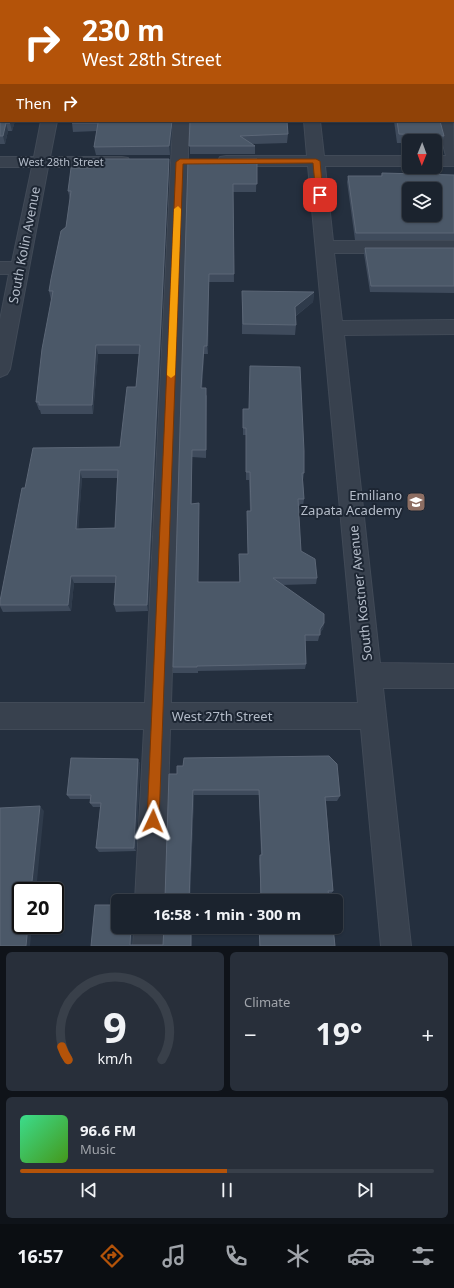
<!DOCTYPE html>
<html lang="en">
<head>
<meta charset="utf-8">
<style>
  :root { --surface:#1b232e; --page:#282f3a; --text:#f1f3f6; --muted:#a0a4aa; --line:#39404a; --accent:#b45309 }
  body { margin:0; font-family:"Noto Sans",sans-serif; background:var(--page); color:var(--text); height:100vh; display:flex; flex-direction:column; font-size:15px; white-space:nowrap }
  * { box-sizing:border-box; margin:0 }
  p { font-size:13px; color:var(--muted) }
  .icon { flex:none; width:22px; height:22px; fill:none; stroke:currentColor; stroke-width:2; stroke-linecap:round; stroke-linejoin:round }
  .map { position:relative; height:946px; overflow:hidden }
  .details { display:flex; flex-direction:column; gap:6px; padding:6px; background:#0f1319; flex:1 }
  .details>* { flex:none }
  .banner { position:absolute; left:0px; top:0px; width:454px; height:122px; box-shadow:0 1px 3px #0004,0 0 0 1px var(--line); background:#b45309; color:#fff; overflow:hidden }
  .needle { width:26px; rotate:181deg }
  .buttons { position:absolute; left:402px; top:134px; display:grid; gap:8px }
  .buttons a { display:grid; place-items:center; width:40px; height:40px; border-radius:6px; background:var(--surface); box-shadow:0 1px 3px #0004,0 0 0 1px var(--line); font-size:20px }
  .speed { position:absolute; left:12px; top:882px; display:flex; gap:8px; font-size:20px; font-weight:700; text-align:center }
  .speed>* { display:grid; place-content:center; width:52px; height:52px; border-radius:50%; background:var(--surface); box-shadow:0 1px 3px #0004,0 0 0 1px var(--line); line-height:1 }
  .speed .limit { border:2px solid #111; border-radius:6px; background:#fff; color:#111 }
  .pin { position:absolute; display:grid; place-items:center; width:34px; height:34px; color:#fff; margin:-17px; border-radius:8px; box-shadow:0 2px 6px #0006 }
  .me { position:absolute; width:44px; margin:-22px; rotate:2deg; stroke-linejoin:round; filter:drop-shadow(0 0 3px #0008) }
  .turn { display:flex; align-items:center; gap:14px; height:84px; padding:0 16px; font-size:18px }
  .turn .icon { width:52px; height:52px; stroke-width:2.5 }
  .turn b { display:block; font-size:28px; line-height:34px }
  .then { display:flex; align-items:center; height:38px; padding:0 16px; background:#0003; gap:8px; font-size:15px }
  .big { font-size:30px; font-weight:700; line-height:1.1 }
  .details .widget { flex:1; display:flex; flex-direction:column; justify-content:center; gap:6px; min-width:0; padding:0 14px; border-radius:6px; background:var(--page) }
  .details .dial { align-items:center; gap:0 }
  .dial svg { height:104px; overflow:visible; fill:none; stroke:var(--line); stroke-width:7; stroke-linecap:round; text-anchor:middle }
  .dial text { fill:var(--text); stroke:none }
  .song { display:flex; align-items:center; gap:12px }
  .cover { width:48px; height:48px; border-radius:6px; background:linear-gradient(135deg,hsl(150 70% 55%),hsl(100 70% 35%)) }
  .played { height:4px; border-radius:2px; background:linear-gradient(90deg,var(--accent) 50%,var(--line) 50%) }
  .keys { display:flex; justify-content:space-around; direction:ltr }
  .heat { display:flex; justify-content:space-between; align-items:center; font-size:22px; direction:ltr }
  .details .tiles { flex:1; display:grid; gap:6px; grid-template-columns:1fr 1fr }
  .widget:last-child { grid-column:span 2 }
  .trip { position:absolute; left:111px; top:894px; width:232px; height:40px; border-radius:6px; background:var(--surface); box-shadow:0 1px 3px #0004,0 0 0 1px var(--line); font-weight:700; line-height:40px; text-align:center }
  .menu { display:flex; height:64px; justify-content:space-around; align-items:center; background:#0b0e12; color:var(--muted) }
  .menu .icon { width:28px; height:28px }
  .menu .active { color:var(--accent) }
  .menu b { font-size:18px; color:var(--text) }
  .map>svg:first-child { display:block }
</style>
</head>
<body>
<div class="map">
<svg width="454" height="946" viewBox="0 0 454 946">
  <rect width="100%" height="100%" fill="#242f3e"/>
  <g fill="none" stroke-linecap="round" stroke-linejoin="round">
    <defs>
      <path id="minor" d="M65 0H79V1H65Z
        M293 0H307V1H293Z
        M41 121H57L50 157H122L128 158 130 162 128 166 122 167H48L10 369 7 374 0 377V320L9 274H0V262H12L32 167H0V157H34Z
        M173 121H189L171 703H358L308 166H226L220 165 218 161 220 157 226 156H307L304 121H320L324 156H409V166H325L333 241H454V253H334L342 321 454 320V334L344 335 380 663 454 664V688H383L411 946H381L361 729H170L165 901H135L144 729H0V703H145Z
        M437 121H453L454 166H435V156H446Z
        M134 927H164L163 946H133Z"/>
    </defs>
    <!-- minor casing -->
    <use href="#minor" stroke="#414a57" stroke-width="2"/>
    <!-- minor -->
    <use href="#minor" fill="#38414e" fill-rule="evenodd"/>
  </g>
  <!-- wall -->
  <path fill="#3f4b5c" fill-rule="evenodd" d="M0 0H41V1H1V121H15L12 131H8L5 144H0Z
    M333 0H454V132L453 120V1H333Z
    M173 121 170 155H96L94 147 97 131 73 132 72 123Z
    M190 121 288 134 287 143 251 144 255 146V154H190Z
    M394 121H440L444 136 442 145 435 144V141H409V143H397Z
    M169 159V168L148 611 116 612 114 605 115 583H74L71 611 3 612 0 606V601L25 488 120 447 136 387 139 354H98L93 414H41L40 410H39L36 402 51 300 49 291 66 227 70 200 68 191 91 168ZM82 478H117L115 528 78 529Z
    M257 159 256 192H233L234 282H209L208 354H204L202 388 207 396 206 458 192 457V504L199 503V510L198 582H239V554H248L247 518V511H250L249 480H246V435H243V417L304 473 303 480 304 499 303 506H298L301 551 317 578 316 584 282 585 324 623 323 629 320 633 318 641H305L306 664 305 669 198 671V673H173V667L188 160Z
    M382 173 454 176V240H355L347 182 348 176H381Z
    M365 248H454V293L370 292 364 254Z
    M314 292 313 302 296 316V325L295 335 242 334V302Z
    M138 759 140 764 136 851 99 852 96 848 100 807H93L90 803 91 799H70L67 795Z
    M169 774 340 796 337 801H326L333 891 331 894H329L330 901H261L259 859 260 855H261L259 795H194L190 901H160L165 898Z
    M259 927H333L335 946H259Z"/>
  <!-- shaded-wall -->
  <path fill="#2f3b4b" d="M11 121H15L12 131 10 123Z
    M172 121H173L170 155 169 146Z
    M6 123 8 131 5 144 3 136Z
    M169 159V168L148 611 147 605Z
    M209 274V282L208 354 207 346Z
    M314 292 313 302 294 317 295 307Z
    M96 345 98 354 93 414 92 405Z
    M204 346V354L202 396 201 388Z
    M192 450V511L191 504Z
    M80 470 82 478 78 536 76 529Z
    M71 576 74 583 71 611 68 605Z
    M324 623 323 629 318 635 320 629Z
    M138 759 140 764 136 851 134 848Z
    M193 790 194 795 190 901H189Z
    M40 806 44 811 36 891H31Z
    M28 925H32L30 946H26Z
    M131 927H133L132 946 130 945Z
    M191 927H192L191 946Z"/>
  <!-- building -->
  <path fill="#4b5868" stroke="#5c6777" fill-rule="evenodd" d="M0 0H38V1H1V121H11L10 123H6L3 136H0Z
    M97 0H269L270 1H97Z
    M334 0H454V111H453V1H334Z
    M72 121H172L169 146 94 147 98 123H72Z
    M190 121H287L288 134 240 136 255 146H189Z
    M397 121H440L444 136 399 134Z
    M92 159H169L147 605H114L116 576H71L68 605H0V601L22 488H25L33 448 120 447 127 387H136L140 345H96L92 405H39V402H36L42 349 53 291H49L51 279 61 231 66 227 71 191H68L71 168H91ZM80 470H118L115 528 76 529Z
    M257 159V184H233L234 274H209L207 346H204L201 388H206V450H192L191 504 199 503 198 582H240L239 554H248L247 511H251L250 472H246V428H243V409H249L250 366 300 367 304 451V473H302L304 499H298L301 551 315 559 317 578H273L324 614V623L320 629V635H305L306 664 197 666V667H173L188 160Z
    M382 173 454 175V233H356L348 176H382ZM409 189H435V215H409Z
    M365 248H454V286H371Z
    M242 291 314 292 295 307 296 325 243 324Z
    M329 756 337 764 340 796 325 797 333 891H328L330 901H261L260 855H262L259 790H193L189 901H160V900L165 898 169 774H177V766H183L184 758Z
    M71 758 138 759 134 848H96L101 803H90L91 795H67Z
    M40 806 31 891H21V925H28L26 946H0V808Z
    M95 905H118V927H131L130 945H163L164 927H191V946H91Z
    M259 927H333L335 946H260Z"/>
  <!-- route -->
  <path fill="#b45309" stroke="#753606" d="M180 159H316L320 161 323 195 320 197 316 195 313 163 183 164 159 821 157 825 153 827 149 825 147 821 176 162Z"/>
  <!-- slow -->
  <path fill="#f59e0b" d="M178 206 181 209 175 375 171 378 167 375 174 209Z"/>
  <!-- icons -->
  <defs>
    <symbol id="school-square" viewBox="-11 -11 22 22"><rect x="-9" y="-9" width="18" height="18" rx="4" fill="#8d6e63" stroke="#1d2633"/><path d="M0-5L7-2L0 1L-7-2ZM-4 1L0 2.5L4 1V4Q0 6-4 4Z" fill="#fff"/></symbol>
  </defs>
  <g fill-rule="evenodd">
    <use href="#school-square" x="405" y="491" width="22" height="22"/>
  </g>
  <g text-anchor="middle" stroke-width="4" stroke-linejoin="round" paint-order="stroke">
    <!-- far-street labels -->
    <g font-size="11" fill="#b4bcc9" stroke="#1d2633">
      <text x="61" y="166">West 28th Street</text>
    </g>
    <!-- street labels -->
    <g font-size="13" fill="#b4bcc9" stroke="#1d2633">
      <text transform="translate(24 245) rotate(-79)" y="5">South Kolin Avenue</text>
      <text transform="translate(360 593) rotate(-96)" y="5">South Kostner Avenue</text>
      <text x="222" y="721">West 27th Street</text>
    </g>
    <!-- poi labels -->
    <g font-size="13" fill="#b4bcc9" stroke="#1d2633" text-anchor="end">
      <text x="402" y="500">Emiliano<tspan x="402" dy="15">Zapata Academy</tspan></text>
    </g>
  </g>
</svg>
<div class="buttons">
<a><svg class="needle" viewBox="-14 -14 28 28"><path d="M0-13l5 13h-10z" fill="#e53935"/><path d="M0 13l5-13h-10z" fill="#a0a4aa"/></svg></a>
<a><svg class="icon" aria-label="layers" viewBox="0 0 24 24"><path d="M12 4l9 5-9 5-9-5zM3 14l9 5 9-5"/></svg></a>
</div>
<div class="speed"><div class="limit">20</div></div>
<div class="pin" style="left:320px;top:195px;background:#d93025"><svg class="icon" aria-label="arrive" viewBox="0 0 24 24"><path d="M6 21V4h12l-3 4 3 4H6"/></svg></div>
<svg class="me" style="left:153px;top:821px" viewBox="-20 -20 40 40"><path d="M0-17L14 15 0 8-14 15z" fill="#b45309" stroke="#fff" stroke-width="4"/></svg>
<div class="trip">16:58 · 1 min · 300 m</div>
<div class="banner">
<div class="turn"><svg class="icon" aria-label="right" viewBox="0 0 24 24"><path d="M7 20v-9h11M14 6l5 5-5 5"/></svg><div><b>230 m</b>West 28th Street</div></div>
<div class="then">Then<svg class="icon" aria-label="right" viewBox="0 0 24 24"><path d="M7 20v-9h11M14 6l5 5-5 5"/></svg></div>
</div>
</div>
<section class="details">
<div class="tiles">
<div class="widget dial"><svg viewBox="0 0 100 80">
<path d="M14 69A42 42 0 1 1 86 69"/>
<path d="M14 69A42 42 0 0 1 9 59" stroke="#b45309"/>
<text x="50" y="56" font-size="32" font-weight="700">9</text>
<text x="50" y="72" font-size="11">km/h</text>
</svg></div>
<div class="widget"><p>Climate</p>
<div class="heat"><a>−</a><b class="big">19°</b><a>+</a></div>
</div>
<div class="widget">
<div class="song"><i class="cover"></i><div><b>96.6 FM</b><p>Music</p></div></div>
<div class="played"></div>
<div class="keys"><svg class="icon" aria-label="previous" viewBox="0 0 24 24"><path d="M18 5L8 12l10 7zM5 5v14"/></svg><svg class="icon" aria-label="pause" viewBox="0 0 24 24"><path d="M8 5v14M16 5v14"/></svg><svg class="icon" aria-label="next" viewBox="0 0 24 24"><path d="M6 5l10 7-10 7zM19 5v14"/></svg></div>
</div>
</div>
</section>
<nav class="menu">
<b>16:57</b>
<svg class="icon active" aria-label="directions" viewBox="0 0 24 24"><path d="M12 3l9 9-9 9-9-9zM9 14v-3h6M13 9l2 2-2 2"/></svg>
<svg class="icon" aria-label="music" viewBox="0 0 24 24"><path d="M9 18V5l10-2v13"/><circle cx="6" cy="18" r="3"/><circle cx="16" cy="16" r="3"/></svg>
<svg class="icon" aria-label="phone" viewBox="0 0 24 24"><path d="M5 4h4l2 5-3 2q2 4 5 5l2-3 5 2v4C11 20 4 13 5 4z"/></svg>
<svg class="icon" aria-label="climate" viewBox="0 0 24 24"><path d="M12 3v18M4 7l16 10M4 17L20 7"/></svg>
<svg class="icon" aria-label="car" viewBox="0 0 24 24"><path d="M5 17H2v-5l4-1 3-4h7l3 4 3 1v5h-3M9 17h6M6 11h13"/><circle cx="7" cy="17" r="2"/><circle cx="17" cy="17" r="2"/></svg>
<svg class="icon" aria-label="filters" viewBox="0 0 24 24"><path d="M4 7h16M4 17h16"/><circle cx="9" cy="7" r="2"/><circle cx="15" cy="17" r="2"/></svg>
</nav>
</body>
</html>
